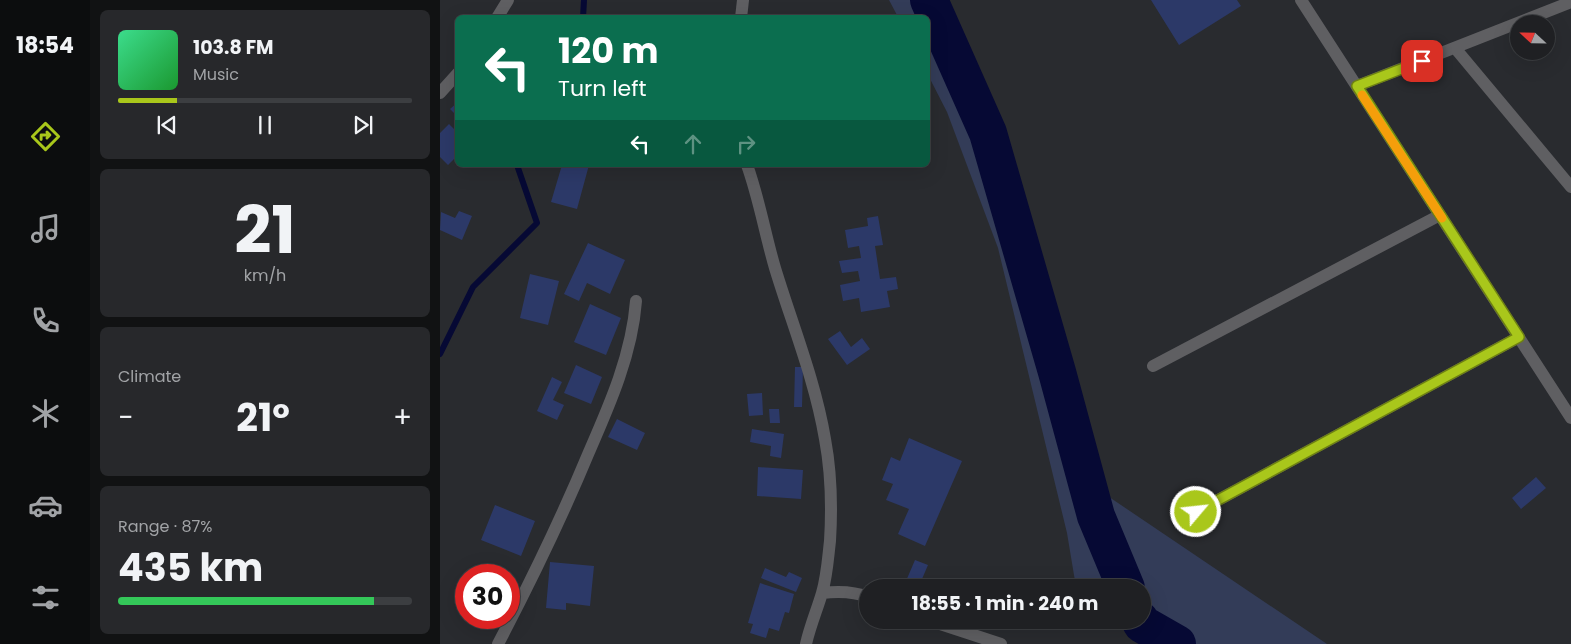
<!DOCTYPE html>
<html lang="en">
<head>
<meta charset="utf-8">
<style>
  :root { --surface:#1f2023; --page:#27282b; --text:#f1f3f6; --muted:#a1a3a6; --line:#3c3e41; --accent:#a9c71b }
  body { margin:0; font-family:Poppins,sans-serif; background:var(--page); color:var(--text); height:100vh; display:flex; flex-direction:column; font-size:19px; white-space:nowrap }
  * { box-sizing:border-box; margin:0 }
  p { font-size:16px; color:var(--muted) }
  .icon { flex:none; width:28px; height:28px; fill:none; stroke:currentColor; stroke-width:2; stroke-linecap:round; stroke-linejoin:round }
  .map { position:relative; flex:1; overflow:hidden }
  .details { display:flex; flex-direction:column; gap:10px; padding:10px; background:#111213; width:350px }
  .details>* { flex:none }
  .hud { position:absolute; left:15px; top:15px; width:475px; height:152px; border-radius:8px; box-shadow:0 5px 20px #0002,0 0 0 1px var(--line); background:#0b6e4f; color:#fff; overflow:hidden }
  .needle { width:32px; rotate:292deg }
  .buttons { position:absolute; left:1070px; top:15px; display:grid; gap:10px }
  .buttons a { display:grid; place-items:center; width:45px; height:45px; border-radius:50%; background:var(--surface); box-shadow:0 5px 20px #0002,0 0 0 1px var(--line); font-size:25px }
  .speed { position:absolute; left:15px; top:564px; display:flex; gap:10px; font-size:25px; font-weight:700; text-align:center }
  .speed>* { display:grid; place-content:center; width:65px; height:65px; border-radius:50%; background:var(--surface); box-shadow:0 5px 20px #0002,0 0 0 1px var(--line); line-height:1 }
  .speed .limit { border:8px solid #d22; background:#fff; color:#111 }
  .pin { position:absolute; display:grid; place-items:center; width:42px; height:42px; color:#fff; margin:-21px; border-radius:10px; box-shadow:0 2px 8px #0006 }
  .me { position:absolute; width:55px; margin:-28px; rotate:62deg; stroke-linejoin:round; filter:drop-shadow(0 0 4px #0008) }
  .turn { display:flex; align-items:center; gap:18px; height:105px; padding:0 20px; font-size:22px }
  .turn .icon { width:65px; height:65px; stroke-width:2.5 }
  .turn b { display:block; font-size:35px; line-height:42px }
  .lanes { display:flex; align-items:center; height:48px; padding:0 20px; background:#0003; justify-content:center; gap:25px; direction:ltr }
  .lanes .off { opacity:.35 }
  .big { font-size:38px; font-weight:700; line-height:1.1 }
  .details .widget { flex:1; display:flex; flex-direction:column; justify-content:center; gap:8px; min-width:0; padding:0 18px; border-radius:8px; background:var(--page) }
  .details .dial { align-items:center; gap:0 }
  .dial b { font-size:65px; line-height:1 }
  .song { display:flex; align-items:center; gap:15px }
  .cover { width:60px; height:60px; border-radius:8px; background:linear-gradient(135deg,hsl(150 70% 55%),hsl(130 70% 35%)) }
  .played { height:5px; border-radius:2px; background:linear-gradient(90deg,var(--accent) 20%,var(--line) 20%) }
  .keys { display:flex; justify-content:space-around; direction:ltr }
  .heat { display:flex; justify-content:space-between; align-items:center; font-size:28px; direction:ltr }
  .charge { height:8px; border-radius:4px; background:linear-gradient(90deg,#34c759 87%,var(--line) 0) }
  .trip { position:absolute; left:419px; top:579px; width:292px; height:50px; border-radius:25px; background:var(--surface); box-shadow:0 5px 20px #0002,0 0 0 1px var(--line); font-weight:700; line-height:50px; text-align:center }
  main { display:flex; flex:1; min-height:0 }
  .dock { display:flex; flex-direction:column; width:90px; justify-content:space-around; align-items:center; background:#0c0d0e; color:var(--muted) }
  .dock .icon { width:35px; height:35px }
  .dock .current { color:var(--accent) }
  .dock b { font-size:22px; color:var(--text) }
  .map>svg:first-child { display:block }
</style>
</head>
<body>
<main>
<nav class="dock">
<b>18:54</b>
<svg class="icon current" aria-label="directions" viewBox="0 0 24 24"><path d="M12 3l9 9-9 9-9-9zM9 14v-3h6M13 9l2 2-2 2"/></svg>
<svg class="icon" aria-label="music" viewBox="0 0 24 24"><path d="M9 18V5l10-2v13"/><circle cx="6" cy="18" r="3"/><circle cx="16" cy="16" r="3"/></svg>
<svg class="icon" aria-label="phone" viewBox="0 0 24 24"><path d="M5 4h4l2 5-3 2q2 4 5 5l2-3 5 2v4C11 20 4 13 5 4z"/></svg>
<svg class="icon" aria-label="climate" viewBox="0 0 24 24"><path d="M12 3v18M4 7l16 10M4 17L20 7"/></svg>
<svg class="icon" aria-label="car" viewBox="0 0 24 24"><path d="M5 17H2v-5l4-1 3-4h7l3 4 3 1v5h-3M9 17h6M6 11h13"/><circle cx="7" cy="17" r="2"/><circle cx="17" cy="17" r="2"/></svg>
<svg class="icon" aria-label="filters" viewBox="0 0 24 24"><path d="M4 7h16M4 17h16"/><circle cx="9" cy="7" r="2"/><circle cx="15" cy="17" r="2"/></svg>
</nav>
<section class="details">
<div class="widget">
<div class="song"><i class="cover"></i><div><b>103.8 FM</b><p>Music</p></div></div>
<div class="played"></div>
<div class="keys"><svg class="icon" aria-label="previous" viewBox="0 0 24 24"><path d="M18 5L8 12l10 7zM5 5v14"/></svg><svg class="icon" aria-label="pause" viewBox="0 0 24 24"><path d="M8 5v14M16 5v14"/></svg><svg class="icon" aria-label="next" viewBox="0 0 24 24"><path d="M6 5l10 7-10 7zM19 5v14"/></svg></div>
</div>
<div class="widget dial"><b>21</b><p>km/h</p></div>
<div class="widget"><p>Climate</p>
<div class="heat"><a>−</a><b class="big">21°</b><a>+</a></div>
</div>
<div class="widget"><p>Range · 87%</p><b class="big">435 km</b><div class="charge"></div></div>
</section>
<div class="map">
<svg width="1131" height="644" viewBox="0 0 1131 644">
  <rect width="100%" height="100%" fill="#292b2f"/>
  <!-- green -->
  <path fill="#333c58" d="M449 0H492L525 76 575 221 638 476 887 644H735L671 620H702V588L636 587 627 533 558 248 507 112 488 75V18L458 17Z"/>
  <g fill="none" stroke-linecap="round" stroke-linejoin="round">
    <!-- stream -->
    <path stroke="#060934" stroke-width="6" d="M143 18 144 0
      M0 354 33 287 97 223 77 165"/>
    <!-- river -->
    <path stroke="#060934" stroke-width="38" d="M489 0 548 133 617 372 656 516 686 588
      M700 620 702 624 737 644"/>
  </g>
  <!-- building -->
  <path fill="#2c3968" d="M711 0H797L801 6 739 45Z
    M18 102V117L10 109Z
    M9 124 18 133V155L8 165 0 157V133Z
    M122 165H149L137 209 111 202Z
    M19 211 32 216 22 240 0 230 1 212 15 218Z
    M438 216 443 245 435 246 440 279 456 277 458 289 447 291 450 307 421 312 419 298 403 301 400 285 420 281 418 271 402 273 399 261 421 258 419 246 408 248 405 230 428 226 427 218Z
    M148 243 185 260 170 294 147 283 139 301 124 294Z
    M90 274 119 281 108 325 80 318Z
    M150 304 181 318 166 355 134 342Z
    M400 331 411 347 422 338 430 349 407 365 388 339Z
    M136 365 162 377 151 404 124 393Z
    M355 367H363L362 407H354Z
    M112 377 122 382 113 400 124 405 117 420 97 411Z
    M322 393 323 415 309 416 307 394Z
    M329 409H339L340 423H330Z
    M177 419 205 433 197 450 168 437Z
    M312 429 344 434 341 458 330 456 331 446 310 442Z
    M469 438 522 461 485 546 458 534 469 509 446 500 453 484 442 480 451 457 460 461Z
    M318 467 363 470 361 499 317 496Z
    M1096 477 1106 488 1081 509 1072 498Z
    M55 505 95 521 81 556 41 540Z
    M475 560 488 565 479 586 466 581Z
    M110 562 154 566 150 606 126 603V610L106 608Z
    M325 568 346 577 349 572 362 578 356 592 321 578Z
    M320 583 354 594 349 613 345 612 339 631 329 628 326 638 310 633 313 624 308 623Z"/>
  <g fill="none" stroke-linecap="round" stroke-linejoin="round">
    <!-- street -->
    <path stroke="#5f5f62" stroke-width="12" d="M861 0 1131 418
      M57 18 68 0
      M301 18 303 0
      M1015 48 1131 187
      M917 86 1131 2
      M0 93 18 73
      M307 165C319 198 325 234 335 268 352 324 375 380 385 439 391 471 392 508 390 541 388 558 387 576 382 593 377 610 370 626 366 644
      M713 366 1000 215
      M756 512 1079 337
      M382 593C398 591 413 591 428 597
      M488 620 561 644
      M58 644C91 581 122 517 149 452 170 404 192 354 196 301"/>
  </g>
  <g fill="none" stroke-linecap="round" stroke-linejoin="round">
    <defs>
      <path id="route" d="M756 512 1079 337 917 86 982 61"/>
    </defs>
    <!-- route casing -->
    <use href="#route" stroke="#6e8112" stroke-width="12"/>
    <!-- route -->
    <use href="#route" stroke="#a9c71b" stroke-width="9"/>
    <!-- slow -->
    <path stroke="#f59e0b" stroke-width="9" d="M922 95 1002 218"/>
  </g>
</svg>
<div class="buttons">
<a><svg class="needle" viewBox="-14 -14 28 28"><path d="M0-13l5 13h-10z" fill="#e53935"/><path d="M0 13l5-13h-10z" fill="#a1a3a6"/></svg></a>
</div>
<div class="speed"><div class="limit">30</div></div>
<div class="pin" style="left:982px;top:61px;background:#d93025"><svg class="icon" aria-label="arrive" viewBox="0 0 24 24"><path d="M6 21V4h12l-3 4 3 4H6"/></svg></div>
<svg class="me" style="left:756px;top:512px" viewBox="-20 -20 40 40"><circle r="17" fill="#a9c71b" stroke="#fff" stroke-width="3"/><path d="M0-11L8 9 0 5-8 9z" fill="#fff"/></svg>
<div class="trip">18:55 · 1 min · 240 m</div>
<div class="hud">
<div class="turn"><svg class="icon" aria-label="left" viewBox="0 0 24 24"><path d="M17 20v-9H6M10 6l-5 5 5 5"/></svg><div><b>120 m</b>Turn left</div></div>
<div class="lanes"><svg class="icon" aria-label="left" viewBox="0 0 24 24"><path d="M17 20v-9H6M10 6l-5 5 5 5"/></svg><svg class="icon off" aria-label="ahead" viewBox="0 0 24 24"><path d="M12 20V5M6 11l6-6 6 6"/></svg><svg class="icon off" aria-label="right" viewBox="0 0 24 24"><path d="M7 20v-9h11M14 6l5 5-5 5"/></svg></div>
</div>
</div>
</main>
</body>
</html>
